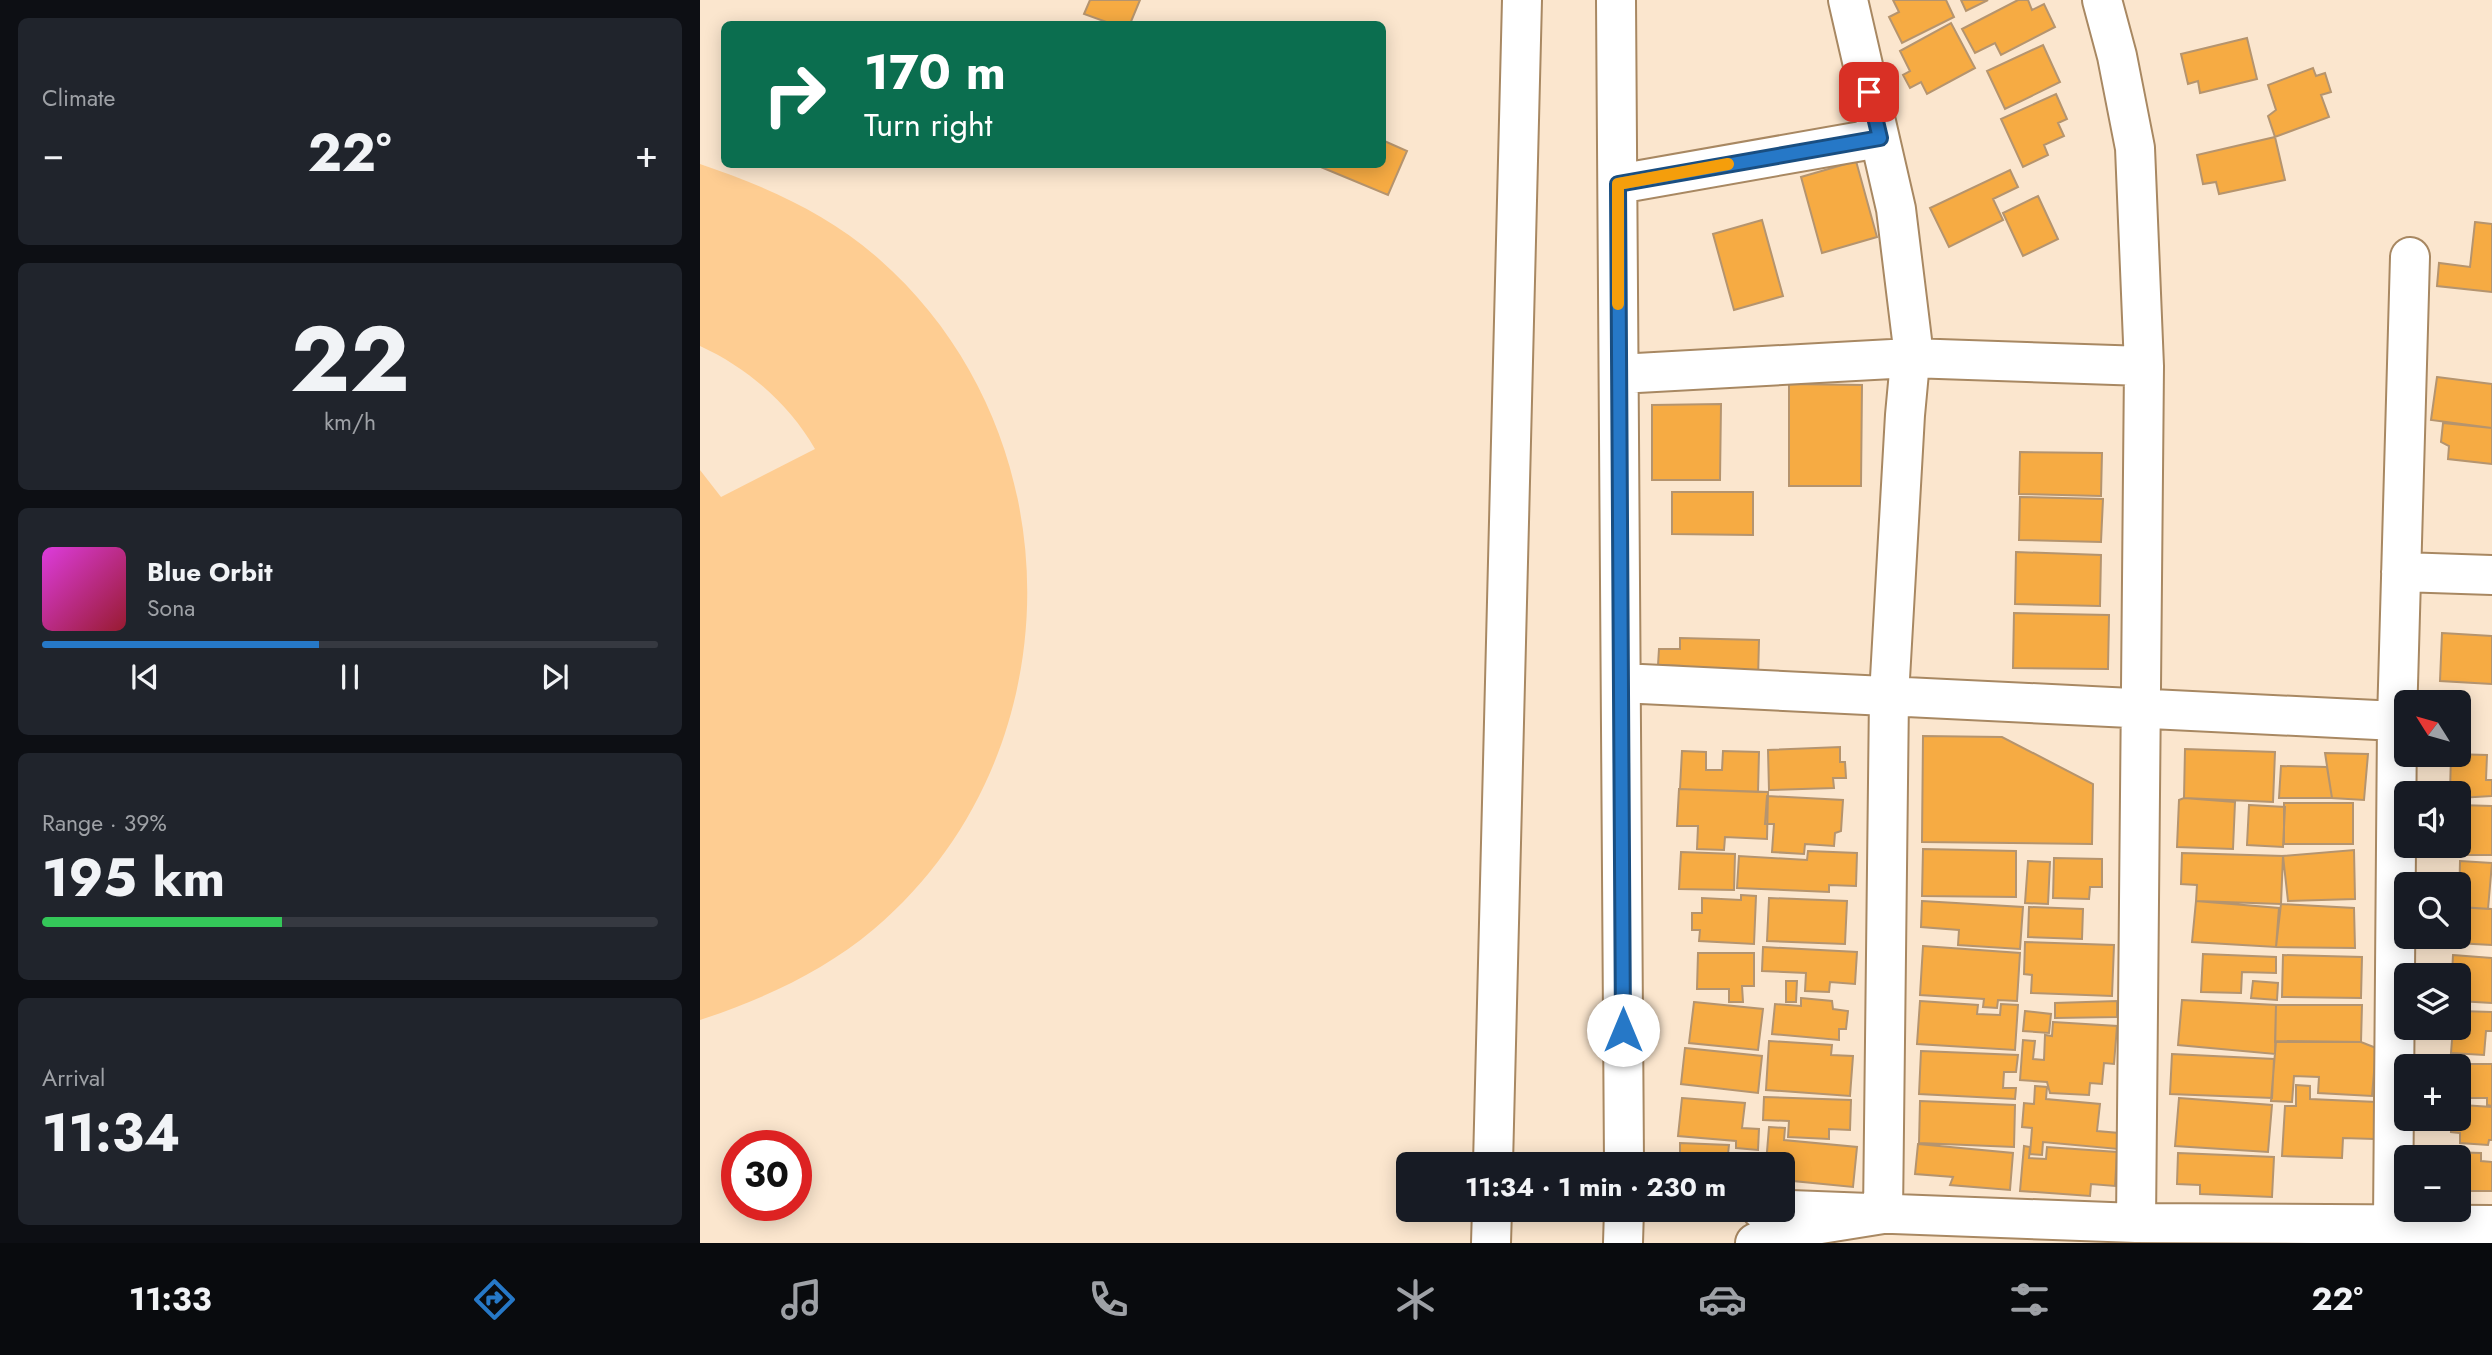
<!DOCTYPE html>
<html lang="en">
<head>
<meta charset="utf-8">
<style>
  :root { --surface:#171b24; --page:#20242c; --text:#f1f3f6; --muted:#9ea1a6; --line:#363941; --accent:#2678c7 }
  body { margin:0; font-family:Jost,sans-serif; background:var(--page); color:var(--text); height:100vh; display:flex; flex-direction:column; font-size:26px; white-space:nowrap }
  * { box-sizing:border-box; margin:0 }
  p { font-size:23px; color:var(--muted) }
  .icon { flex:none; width:38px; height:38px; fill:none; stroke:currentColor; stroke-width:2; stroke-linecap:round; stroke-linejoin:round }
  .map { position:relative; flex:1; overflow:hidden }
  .side { display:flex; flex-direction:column; gap:18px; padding:18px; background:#0d0f14; width:700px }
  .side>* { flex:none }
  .guide { position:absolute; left:21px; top:21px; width:665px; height:147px; border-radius:10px; box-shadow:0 4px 18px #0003; background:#0b6e4f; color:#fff; overflow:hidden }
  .needle { width:46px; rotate:307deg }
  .fabs { position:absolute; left:1694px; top:690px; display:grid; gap:14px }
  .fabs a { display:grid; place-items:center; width:77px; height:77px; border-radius:10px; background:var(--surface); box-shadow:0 4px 18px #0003; font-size:35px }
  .speed { position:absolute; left:21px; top:1130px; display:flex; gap:14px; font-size:35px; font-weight:700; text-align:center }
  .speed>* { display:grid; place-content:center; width:91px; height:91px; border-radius:50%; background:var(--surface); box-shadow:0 4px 18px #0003; line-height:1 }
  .speed .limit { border:10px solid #d22; background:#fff; color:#111 }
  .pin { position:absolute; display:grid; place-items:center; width:60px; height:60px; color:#fff; margin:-30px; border-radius:14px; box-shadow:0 4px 10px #0006 }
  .me { position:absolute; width:77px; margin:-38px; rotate:0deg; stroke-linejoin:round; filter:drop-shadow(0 0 5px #0008) }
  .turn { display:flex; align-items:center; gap:24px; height:147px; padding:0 28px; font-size:32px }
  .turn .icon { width:91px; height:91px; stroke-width:2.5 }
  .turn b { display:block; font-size:49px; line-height:60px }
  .big { font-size:52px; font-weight:700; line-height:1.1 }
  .side .card { flex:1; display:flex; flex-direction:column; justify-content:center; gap:10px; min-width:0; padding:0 24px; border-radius:10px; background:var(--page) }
  .side .dial { align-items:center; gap:0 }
  .dial b { font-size:91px; line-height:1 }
  .song { display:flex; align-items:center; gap:21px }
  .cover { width:84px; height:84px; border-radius:10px; background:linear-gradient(135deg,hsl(300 70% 55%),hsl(350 70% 35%)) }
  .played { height:7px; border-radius:4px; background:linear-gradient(90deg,var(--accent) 45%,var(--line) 45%) }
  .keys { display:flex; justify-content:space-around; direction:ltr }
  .heat { display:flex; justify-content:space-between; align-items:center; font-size:38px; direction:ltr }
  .charge { height:10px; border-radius:5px; background:linear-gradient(90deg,#34c759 39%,var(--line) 0) }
  .trip { position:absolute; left:696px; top:1152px; width:399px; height:70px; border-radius:10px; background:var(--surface); box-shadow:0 4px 18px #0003; font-weight:700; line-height:70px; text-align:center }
  .tab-bar { display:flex; height:112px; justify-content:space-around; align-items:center; background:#090b0e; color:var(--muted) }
  .tab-bar .icon { width:49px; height:49px }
  .tab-bar .current { color:var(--accent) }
  .tab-bar b { font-size:32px; color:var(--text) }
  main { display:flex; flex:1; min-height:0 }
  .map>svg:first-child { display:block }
</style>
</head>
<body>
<main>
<section class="side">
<div class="card"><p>Climate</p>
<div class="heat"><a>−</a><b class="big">22°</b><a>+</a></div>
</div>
<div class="card dial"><b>22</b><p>km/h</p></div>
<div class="card">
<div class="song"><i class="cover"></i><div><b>Blue Orbit</b><p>Sona</p></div></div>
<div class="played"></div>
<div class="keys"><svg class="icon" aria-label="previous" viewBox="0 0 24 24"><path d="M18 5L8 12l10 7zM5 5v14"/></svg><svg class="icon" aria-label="pause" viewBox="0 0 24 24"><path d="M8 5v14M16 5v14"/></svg><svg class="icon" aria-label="next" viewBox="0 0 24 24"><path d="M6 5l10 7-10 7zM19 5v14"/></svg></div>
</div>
<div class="card"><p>Range · 39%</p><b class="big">195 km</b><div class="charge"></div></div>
<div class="card"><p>Arrival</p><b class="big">11:34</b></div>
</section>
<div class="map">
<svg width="1792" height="1243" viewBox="0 0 1792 1243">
  <rect width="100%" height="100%" fill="#fbe6ce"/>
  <!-- green -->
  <path fill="#fecd92" d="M0 164C65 186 127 213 179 259 378 434 377 757 174 929 123 972 63 999 0 1020V470L21 497 115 449C89 404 48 368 0 346Z"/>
  <!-- building -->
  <path fill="#f6ab43" stroke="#b5946e" stroke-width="2" d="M390 0H440L430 24H412L384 14Z
    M1193 0H1246L1254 17 1202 43 1189 17 1199 12Z
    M1261 0H1288L1266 11Z
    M1318 0H1328L1332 10 1344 4 1355 27 1301 55 1295 43 1275 53 1262 29Z
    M1251 23 1275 68 1227 94 1221 82 1210 88 1203 75 1210 71 1200 51Z
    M1547 38 1557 79 1500 93 1498 81 1488 84 1481 54Z
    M1343 45 1360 82 1305 109 1287 71Z
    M1613 68 1616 76 1625 73 1631 92 1621 95 1629 117 1575 137 1568 116 1576 110 1568 85Z
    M1356 94 1367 119 1358 123 1364 136 1344 145 1348 155 1323 167 1301 119Z
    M1575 137 1585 180 1519 194 1516 182 1503 184 1497 155Z
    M682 140 707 151 688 195 616 165 682 164Z
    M1156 161 1177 237 1122 253 1101 177Z
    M1310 170 1318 187 1293 199 1303 220 1249 247 1230 208Z
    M1338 196 1358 239 1323 256 1303 213Z
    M1062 220 1083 296 1034 310 1013 234Z
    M1775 222 1792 224V292L1737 286 1739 263 1770 267Z
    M1737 377 1792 384V428L1731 420Z
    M1089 384 1162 385 1161 486H1089Z
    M1021 404 1020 480H952V405Z
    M1743 423 1792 428V464L1748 459 1749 446 1741 442Z
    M1320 452 1402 453 1401 496 1319 494Z
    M972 492H1053V535L972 534Z
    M1320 497 1403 499 1401 542 1319 540Z
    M1316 552 1401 555 1400 606 1315 604Z
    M1314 613 1409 615 1408 669 1313 668Z
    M1742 633 1792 636V684L1740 681Z
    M980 638 1059 640 1058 680 983 678V666L958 665 959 649H980Z
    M1223 736 1302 737 1393 784 1392 844 1222 842Z
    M1140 747V762H1145L1146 778H1133L1134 788 1069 790 1068 750Z
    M1485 749 1575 752 1573 802 1484 798Z
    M982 751 1006 752V770H1022L1023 751 1059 752 1058 792 980 789Z
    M1625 753 1668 754 1664 800 1632 798Z
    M1751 754 1787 755 1786 780H1792V796L1759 798V793H1750Z
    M1581 766 1627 767 1632 798H1579Z
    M979 789 1068 792 1067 839 1025 837 1024 850 997 849 998 826H977Z
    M1067 796 1143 800 1141 831 1135 833 1134 846 1105 844 1104 854 1072 852 1074 824H1065Z
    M1484 798 1535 802 1533 849 1477 847 1479 800Z
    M1584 803H1653V844H1584Z
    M1549 805 1585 807 1583 847 1547 845Z
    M1759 805 1792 806V855H1757Z
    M1223 849 1316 851V897L1222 896Z
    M1654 850 1655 899 1588 901 1583 856Z
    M1108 851 1157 853 1156 886 1129 885V892L1037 888 1039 856 1107 860Z
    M981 852 1035 854 1034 890 979 889Z
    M1482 853 1583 856 1581 904 1496 901 1497 885 1481 884Z
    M1354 858 1402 859V887H1390L1389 899 1353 898Z
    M1328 861 1350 862 1348 904 1325 903Z
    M1760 861 1792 863 1788 909 1759 907Z
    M1041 895 1056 896 1054 944 999 941 1000 930H992V913H1002V898L1041 900Z
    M1069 898 1147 901 1145 944 1067 941Z
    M1222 901 1323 907 1320 949 1258 945 1259 930 1221 927Z
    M1496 901 1579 908 1576 947 1492 942Z
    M1581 904 1654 908 1655 948 1576 947Z
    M1329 907 1383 909 1382 939 1328 937Z
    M1759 907 1792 909V945L1756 943Z
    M1325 942 1414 945 1412 996 1331 993 1332 975 1324 974Z
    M1223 946 1320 953 1317 1001 1298 1000 1297 1008 1283 1007 1284 999 1220 995Z
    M1063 947 1157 952 1155 984 1130 982 1129 992 1105 991 1106 973 1062 971Z
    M998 953H1054V986H1042L1043 1002H1029V989H997Z
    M1503 954 1576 957V973L1542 972 1541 993 1501 992Z
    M1583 955 1662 957 1661 998 1582 997Z
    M1753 955 1792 958V1003L1759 1001V975H1752Z
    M1086 981H1097L1096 1002H1086Z
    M1553 981 1578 983 1577 1000 1551 998Z
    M1101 998 1132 1001 1133 1009 1148 1011 1146 1029H1139V1040L1072 1034 1075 1004 1101 1006Z
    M1482 1000 1576 1005 1575 1054 1478 1045Z
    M1220 1001 1278 1005 1277 1014 1300 1015 1301 1004 1318 1005 1315 1050 1217 1044Z
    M1417 1001V1017L1355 1018V1003Z
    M994 1002 1063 1009 1058 1050 989 1043Z
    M1576 1005H1662L1661 1042H1575Z
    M1325 1011 1351 1014 1349 1033 1323 1031Z
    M1759 1011 1792 1012V1031H1786L1784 1055 1751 1053 1753 1027H1759Z
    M1353 1022 1417 1026 1414 1064 1404 1063 1402 1084 1390 1083 1389 1095 1350 1093 1347 1082 1320 1080 1323 1040 1335 1041 1333 1059 1344 1060 1345 1035 1352 1036Z
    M1069 1041 1132 1045 1131 1055 1153 1056 1150 1096 1066 1090Z
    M1576 1041 1661 1042 1676 1048 1672 1096 1618 1093 1619 1077 1594 1076 1592 1102 1571 1101Z
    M985 1048 1062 1056 1058 1093 981 1084Z
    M1221 1051 1318 1055 1316 1072H1304L1303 1088H1316L1315 1099 1219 1094Z
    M1472 1054 1574 1059 1572 1098 1470 1094Z
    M1761 1064H1792V1106L1787 1105V1098H1761L1759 1076Z
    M1596 1085 1610 1086V1099L1676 1102 1674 1139 1643 1138 1642 1158 1582 1156 1585 1106H1596Z
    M1335 1086 1347 1087 1346 1099 1400 1104 1397 1131 1419 1133 1418 1149 1343 1142 1342 1155 1330 1154 1332 1128 1322 1127 1324 1103 1334 1104Z
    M1064 1097 1151 1100 1150 1130 1129 1129V1139L1088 1137 1089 1121 1063 1120Z
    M982 1098 1045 1103 1042 1128 1059 1129 1058 1150 1036 1148V1141L978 1136Z
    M1479 1098 1572 1105 1568 1152 1475 1146Z
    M1220 1101 1315 1105 1314 1147 1219 1143Z
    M1762 1105 1792 1107V1140H1789L1788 1145 1760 1143V1133L1751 1132 1752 1118H1759Z
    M1069 1127 1085 1128 1084 1140 1157 1147 1153 1187 1083 1180V1164H1066Z
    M980 1143 1029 1145 1028 1154 1059 1155 1058 1164H980Z
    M1218 1144 1313 1153 1310 1190 1250 1185 1253 1177 1215 1174Z
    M1324 1146 1330 1147 1329 1158 1346 1159 1347 1147 1417 1152 1415 1186 1391 1184 1390 1196 1320 1191Z
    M1744 1152 1781 1153V1161L1792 1162V1191H1760L1759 1157H1744Z
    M1478 1153 1574 1157 1572 1197 1500 1194V1185L1477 1184Z"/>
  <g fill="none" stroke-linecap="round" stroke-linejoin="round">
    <defs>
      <path id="minor" d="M916 0 924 1164
        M1402 0 1417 56 1435 148 1444 366 1436 1223
        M918 184 1179 138
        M919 374 1210 358 1444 366
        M1701 572 1792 575
        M921 683 1697 721
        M793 1164 822 0
        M1061 1209 1436 1223 1792 1225
        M1693 1223 1697 721 1710 257
        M791 1243 792 1209
        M923 1243 924 1209
        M1055 1243 1083 1230 1183 1214 1189 696 1205 415 1212 340 1196 209 1148 0"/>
    </defs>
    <!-- minor casing -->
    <use href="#minor" stroke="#a88862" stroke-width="42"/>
    <!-- minor -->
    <use href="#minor" stroke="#fff" stroke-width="38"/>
  </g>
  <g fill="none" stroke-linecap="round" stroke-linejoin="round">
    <defs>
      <path id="route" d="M923 1030 918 184 1180 138 1169 92"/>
    </defs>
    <!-- route casing -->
    <use href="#route" stroke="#194e81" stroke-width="18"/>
    <!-- route -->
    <use href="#route" stroke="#2678c7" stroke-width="12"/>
    <!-- slow -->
    <path stroke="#f59e0b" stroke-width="12" d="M918 304V184L1028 164"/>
  </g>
</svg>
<div class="fabs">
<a><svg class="needle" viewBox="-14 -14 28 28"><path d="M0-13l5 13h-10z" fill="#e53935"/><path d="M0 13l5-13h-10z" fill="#9ea1a6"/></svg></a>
<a><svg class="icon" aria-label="sound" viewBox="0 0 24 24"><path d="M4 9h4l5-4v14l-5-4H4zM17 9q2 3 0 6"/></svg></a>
<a><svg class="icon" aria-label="search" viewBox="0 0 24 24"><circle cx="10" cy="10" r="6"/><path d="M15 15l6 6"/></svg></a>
<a><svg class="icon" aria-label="layers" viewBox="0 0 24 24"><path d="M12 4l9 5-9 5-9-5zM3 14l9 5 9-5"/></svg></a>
<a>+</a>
<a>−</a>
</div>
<div class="speed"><div class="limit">30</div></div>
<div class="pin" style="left:1169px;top:92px;background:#d93025"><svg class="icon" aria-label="arrive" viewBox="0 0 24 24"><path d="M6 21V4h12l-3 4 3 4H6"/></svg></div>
<svg class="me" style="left:923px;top:1030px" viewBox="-20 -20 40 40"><circle r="19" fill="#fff"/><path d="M0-13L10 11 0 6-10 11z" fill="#2678c7"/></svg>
<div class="trip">11:34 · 1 min · 230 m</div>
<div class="guide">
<div class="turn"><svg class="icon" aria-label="right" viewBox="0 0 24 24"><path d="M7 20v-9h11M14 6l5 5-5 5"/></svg><div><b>170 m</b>Turn right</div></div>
</div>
</div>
</main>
<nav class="tab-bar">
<b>11:33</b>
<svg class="icon current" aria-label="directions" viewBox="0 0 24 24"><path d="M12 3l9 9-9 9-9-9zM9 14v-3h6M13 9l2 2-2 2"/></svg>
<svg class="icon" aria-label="music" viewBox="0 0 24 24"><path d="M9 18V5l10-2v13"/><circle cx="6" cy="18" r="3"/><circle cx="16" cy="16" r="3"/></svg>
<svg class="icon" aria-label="phone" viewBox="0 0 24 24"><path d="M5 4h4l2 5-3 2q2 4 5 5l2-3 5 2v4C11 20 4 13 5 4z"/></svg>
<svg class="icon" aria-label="climate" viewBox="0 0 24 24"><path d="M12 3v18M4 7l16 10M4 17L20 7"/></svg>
<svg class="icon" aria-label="car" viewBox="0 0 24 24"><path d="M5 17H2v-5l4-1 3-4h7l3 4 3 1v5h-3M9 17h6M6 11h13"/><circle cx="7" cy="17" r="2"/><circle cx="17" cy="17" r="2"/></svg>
<svg class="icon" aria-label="filters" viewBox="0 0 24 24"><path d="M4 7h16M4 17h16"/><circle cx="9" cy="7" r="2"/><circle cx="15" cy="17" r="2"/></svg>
<b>22°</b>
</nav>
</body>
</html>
